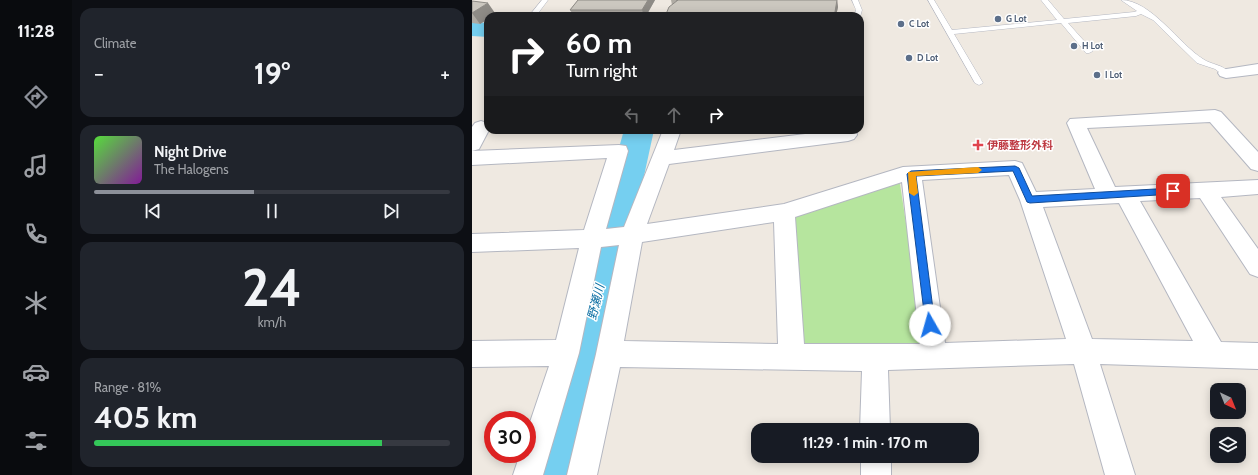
<!DOCTYPE html>
<html lang="en">
<head>
<meta charset="utf-8">
<style>
  :root { --surface:#171b24; --page:#20242c; --text:#f1f3f6; --muted:#9ea1a6; --line:#363941; --accent:#8c9099 }
  body { margin:0; font-family:Cabin,"Noto Sans JP",sans-serif; background:var(--page); color:var(--text); height:100vh; display:flex; flex-direction:column; font-size:15px; white-space:nowrap }
  * { box-sizing:border-box; margin:0 }
  p { font-size:13px; color:var(--muted) }
  .icon { flex:none; width:22px; height:22px; fill:none; stroke:currentColor; stroke-width:2; stroke-linecap:round; stroke-linejoin:round }
  .map { position:relative; flex:1; overflow:hidden }
  .sheet { display:flex; flex-direction:column; gap:8px; padding:8px; background:#0d0f14; width:400px }
  .sheet>* { flex:none }
  .hud { position:absolute; left:12px; top:12px; width:380px; height:122px; border-radius:12px; box-shadow:0 2px 10px #0003; background:#202124; color:#fff; overflow:hidden }
  .needle { width:26px; rotate:137deg }
  .controls { position:absolute; left:738px; top:383px; display:grid; gap:8px }
  .controls a { display:grid; place-items:center; width:36px; height:36px; border-radius:8px; background:var(--surface); box-shadow:0 2px 10px #0003; font-size:20px }
  .speed { position:absolute; left:12px; top:411px; display:flex; gap:8px; font-size:20px; font-weight:700; text-align:center }
  .speed>* { display:grid; place-content:center; width:52px; height:52px; border-radius:50%; background:var(--surface); box-shadow:0 2px 10px #0003; line-height:1 }
  .speed .limit { border:6px solid #d22; background:#fff; color:#111 }
  .pin { position:absolute; display:grid; place-items:center; width:34px; height:34px; color:#fff; margin:-17px; border-radius:8px; box-shadow:0 2px 6px #0006 }
  .me { position:absolute; width:44px; margin:-22px; rotate:353deg; stroke-linejoin:round; filter:drop-shadow(0 0 3px #0008) }
  .turn { display:flex; align-items:center; gap:14px; height:84px; padding:0 16px; font-size:18px }
  .turn .icon { width:52px; height:52px; stroke-width:2.5 }
  .turn b { display:block; font-size:28px; line-height:34px }
  .lanes { display:flex; align-items:center; height:38px; padding:0 16px; background:#0003; justify-content:center; gap:20px; direction:ltr }
  .lanes .off { opacity:.35 }
  .big { font-size:30px; font-weight:700; line-height:1.1 }
  .sheet .tile { flex:1; display:flex; flex-direction:column; justify-content:center; gap:6px; min-width:0; padding:0 14px; border-radius:12px; background:var(--page) }
  .sheet .dial { align-items:center; gap:0 }
  .dial b { font-size:52px; line-height:1 }
  .song { display:flex; align-items:center; gap:12px }
  .cover { width:48px; height:48px; border-radius:6px; background:linear-gradient(135deg,hsl(110 70% 55%),hsl(290 70% 35%)) }
  .played { height:4px; border-radius:2px; background:linear-gradient(90deg,var(--accent) 45%,var(--line) 45%) }
  .keys { display:flex; justify-content:space-around; direction:ltr }
  .heat { display:flex; justify-content:space-between; align-items:center; font-size:22px; direction:ltr }
  .charge { height:6px; border-radius:3px; background:linear-gradient(90deg,#34c759 81%,var(--line) 0) }
  .trip { position:absolute; left:279px; top:423px; width:228px; height:40px; border-radius:12px; background:var(--surface); box-shadow:0 2px 10px #0003; font-weight:700; line-height:40px; text-align:center }
  main { display:flex; flex:1; min-height:0 }
  .tabs { display:flex; flex-direction:column; width:72px; justify-content:space-around; align-items:center; background:#090b0e; color:var(--muted) }
  .tabs .icon { width:28px; height:28px }
  .tabs .on { color:var(--accent) }
  .tabs b { font-size:18px; color:var(--text) }
  .map>svg:first-child { display:block }
</style>
</head>
<body>
<main>
<nav class="tabs">
<b>11:28</b>
<svg class="icon on" aria-label="directions" viewBox="0 0 24 24"><path d="M12 3l9 9-9 9-9-9zM9 14v-3h6M13 9l2 2-2 2"/></svg>
<svg class="icon" aria-label="music" viewBox="0 0 24 24"><path d="M9 18V5l10-2v13"/><circle cx="6" cy="18" r="3"/><circle cx="16" cy="16" r="3"/></svg>
<svg class="icon" aria-label="phone" viewBox="0 0 24 24"><path d="M5 4h4l2 5-3 2q2 4 5 5l2-3 5 2v4C11 20 4 13 5 4z"/></svg>
<svg class="icon" aria-label="climate" viewBox="0 0 24 24"><path d="M12 3v18M4 7l16 10M4 17L20 7"/></svg>
<svg class="icon" aria-label="car" viewBox="0 0 24 24"><path d="M5 17H2v-5l4-1 3-4h7l3 4 3 1v5h-3M9 17h6M6 11h13"/><circle cx="7" cy="17" r="2"/><circle cx="17" cy="17" r="2"/></svg>
<svg class="icon" aria-label="filters" viewBox="0 0 24 24"><path d="M4 7h16M4 17h16"/><circle cx="9" cy="7" r="2"/><circle cx="15" cy="17" r="2"/></svg>
</nav>
<section class="sheet">
<div class="tile"><p>Climate</p>
<div class="heat"><a>−</a><b class="big">19°</b><a>+</a></div>
</div>
<div class="tile">
<div class="song"><i class="cover"></i><div><b>Night Drive</b><p>The Halogens</p></div></div>
<div class="played"></div>
<div class="keys"><svg class="icon" aria-label="previous" viewBox="0 0 24 24"><path d="M18 5L8 12l10 7zM5 5v14"/></svg><svg class="icon" aria-label="pause" viewBox="0 0 24 24"><path d="M8 5v14M16 5v14"/></svg><svg class="icon" aria-label="next" viewBox="0 0 24 24"><path d="M6 5l10 7-10 7zM19 5v14"/></svg></div>
</div>
<div class="tile dial"><b>24</b><p>km/h</p></div>
<div class="tile"><p>Range · 81%</p><b class="big">405 km</b><div class="charge"></div></div>
</section>
<div class="map">
<svg width="786" height="475" viewBox="0 0 786 475">
  <rect width="100%" height="100%" fill="#efe9e1"/>
  <!-- green -->
  <path fill="#b6e59e" d="M422 183 428 184 452 340 443 348H340L329 340 321 222 327 212Z"/>
  <g fill="none" stroke-linecap="round" stroke-linejoin="round">
    <!-- river -->
    <path fill="#75cff0" fill-rule="evenodd" d="M0 22 16 23V37L0 36Z
      M152 130H182L107 475H55Z"/>
    <defs>
      <path id="service" d="M70 0H76L64 16H57Z
        M380 0H386L390 10 388 17 382 16 384 10Z
        M456 0H462L480 30 585 20 569 0H576L592 19 662 12 665 11 649 0C679 0 707 44 731 59 740 65 750 64 758 73L751 75 743 69 725 63 681 20 669 14 664 16 596 23 621 51 617 53H614L589 23 482 34 511 83 507 85 503 83Z"/>
      <path id="minor" d="M786 64V74L754 78 748 76 746 73 748 70Z
        M743 110 749 112 786 152V171L779 169 738 122 615 128 643 187 786 180V194L749 197 786 249V277L778 274 728 198 668 201 749 342 786 343V369L628 364 663 475H633L602 364 416 370 418 430H388L390 371 148 367 125 475H95L124 354 147 245 129 247 107 353 71 475H41L48 454H55V431L77 366 0 367V341L84 340 107 248 0 252V234L112 230 135 158 0 165V127L3 123 9 121 15 123 17 130 7 149 0 151 147 145 154 146 156 151 134 229 152 227 191 130H209L202 150 366 130H384L385 135 382 139 376 141 197 164 175 224 312 204 431 167 543 161 550 163 564 192 623 189 595 123 598 119ZM537 175 548 200 594 339 473 343 450 180ZM430 182 448 344H332L323 217ZM647 203 721 341 620 339 571 207ZM302 222 306 344 152 341 170 242Z
        M389 456H419V475H389Z"/>
    </defs>
    <!-- service casing -->
    <use href="#service" stroke="#b4b7c1" stroke-width="1"/>
    <!-- minor casing -->
    <use href="#minor" stroke="#b4b7c1" stroke-width="2"/>
    <!-- service -->
    <use href="#service" fill="#fff" fill-rule="evenodd"/>
    <!-- minor -->
    <use href="#minor" fill="#fff" fill-rule="evenodd"/>
  </g>
  <!-- wall -->
  <path fill="#afaba4" d="M106 0H183L174 16H102L98 10Z
    M199 0H365L366 7 364 16H195L194 14 200 5Z
    M0 1 23 13 16 16V19L8 24 0 23Z"/>
  <!-- shaded-wall -->
  <path fill="#8e8b86" d="M176 0H183L174 16H172L170 10Z
    M365 0 366 7 364 16H360Z
    M16 3 23 13 20 16H16V19L8 24 0 13Z"/>
  <!-- building -->
  <path fill="#cbc7bf" stroke="#8e8b86" d="M106 0H176L170 10H98Z
    M204 0H365L363 12 360 16H201L194 14 197 7 206 0Z
    M0 1 16 3 0 13Z"/>
  <!-- route -->
  <path fill="#1a73e8" stroke="#114b97" d="M543 166 547 168 560 196 701 188 705 191 701 194 558 203 555 202 541 171 444 176 463 325 462 328 458 330 454 328 435 174 439 171Z"/>
  <!-- slow -->
  <path fill="#f59e0b" d="M506 167 510 170 506 173 444 176 446 193 442 196 437 193 436 172Z"/>
  <!-- markers -->
  <g fill="#5c6f8a" stroke="#fff" stroke-width="1.5">
    <circle cx="526" cy="19" r="4"/>
    <circle cx="429" cy="24" r="4"/>
    <circle cx="602" cy="46" r="4"/>
    <circle cx="437" cy="58" r="4"/>
    <circle cx="625" cy="75" r="4"/>
  </g>
  <path fill="#e0444e" stroke="#fff" stroke-width="1.5" d="M504 139h4v4h4v4h-4v4h-4v-4h-4v-4h4z"/>
  <g text-anchor="middle" stroke-width="3" stroke-linejoin="round" paint-order="stroke">
    <!-- far-service labels -->
    <g font-size="9" font-weight="bold" fill="#4e5e75" stroke="#fff" text-anchor="start">
      <text x="534" y="22">G Lot</text>
      <text x="437" y="27">C Lot</text>
      <text x="610" y="49">H Lot</text>
      <text x="445" y="61">D Lot</text>
      <text x="633" y="78">I Lot</text>
    </g>
    <!-- health labels -->
    <g font-size="11" font-weight="bold" fill="#be3a42" stroke="#fff" text-anchor="start">
      <text x="515" y="149">伊藤整形外科</text>
    </g>
    <!-- water labels -->
    <g font-size="12" font-style="italic" fill="#0d6fa3" stroke="#fff">
      <text transform="translate(124 302) rotate(-76)" y="4">野瀬川</text>
    </g>
  </g>
</svg>
<div class="controls">
<a><svg class="needle" viewBox="-14 -14 28 28"><path d="M0-13l5 13h-10z" fill="#e53935"/><path d="M0 13l5-13h-10z" fill="#9ea1a6"/></svg></a>
<a><svg class="icon" aria-label="layers" viewBox="0 0 24 24"><path d="M12 4l9 5-9 5-9-5zM3 14l9 5 9-5"/></svg></a>
</div>
<div class="speed"><div class="limit">30</div></div>
<div class="pin" style="left:701px;top:191px;background:#d93025"><svg class="icon" aria-label="arrive" viewBox="0 0 24 24"><path d="M6 21V4h12l-3 4 3 4H6"/></svg></div>
<svg class="me" style="left:458px;top:325px" viewBox="-20 -20 40 40"><circle r="19" fill="#fff"/><path d="M0-13L10 11 0 6-10 11z" fill="#1a73e8"/></svg>
<div class="trip">11:29 · 1 min · 170 m</div>
<div class="hud">
<div class="turn"><svg class="icon" aria-label="right" viewBox="0 0 24 24"><path d="M7 20v-9h11M14 6l5 5-5 5"/></svg><div><b>60 m</b>Turn right</div></div>
<div class="lanes"><svg class="icon off" aria-label="left" viewBox="0 0 24 24"><path d="M17 20v-9H6M10 6l-5 5 5 5"/></svg><svg class="icon off" aria-label="ahead" viewBox="0 0 24 24"><path d="M12 20V5M6 11l6-6 6 6"/></svg><svg class="icon" aria-label="right" viewBox="0 0 24 24"><path d="M7 20v-9h11M14 6l5 5-5 5"/></svg></div>
</div>
</div>
</main>
</body>
</html>
